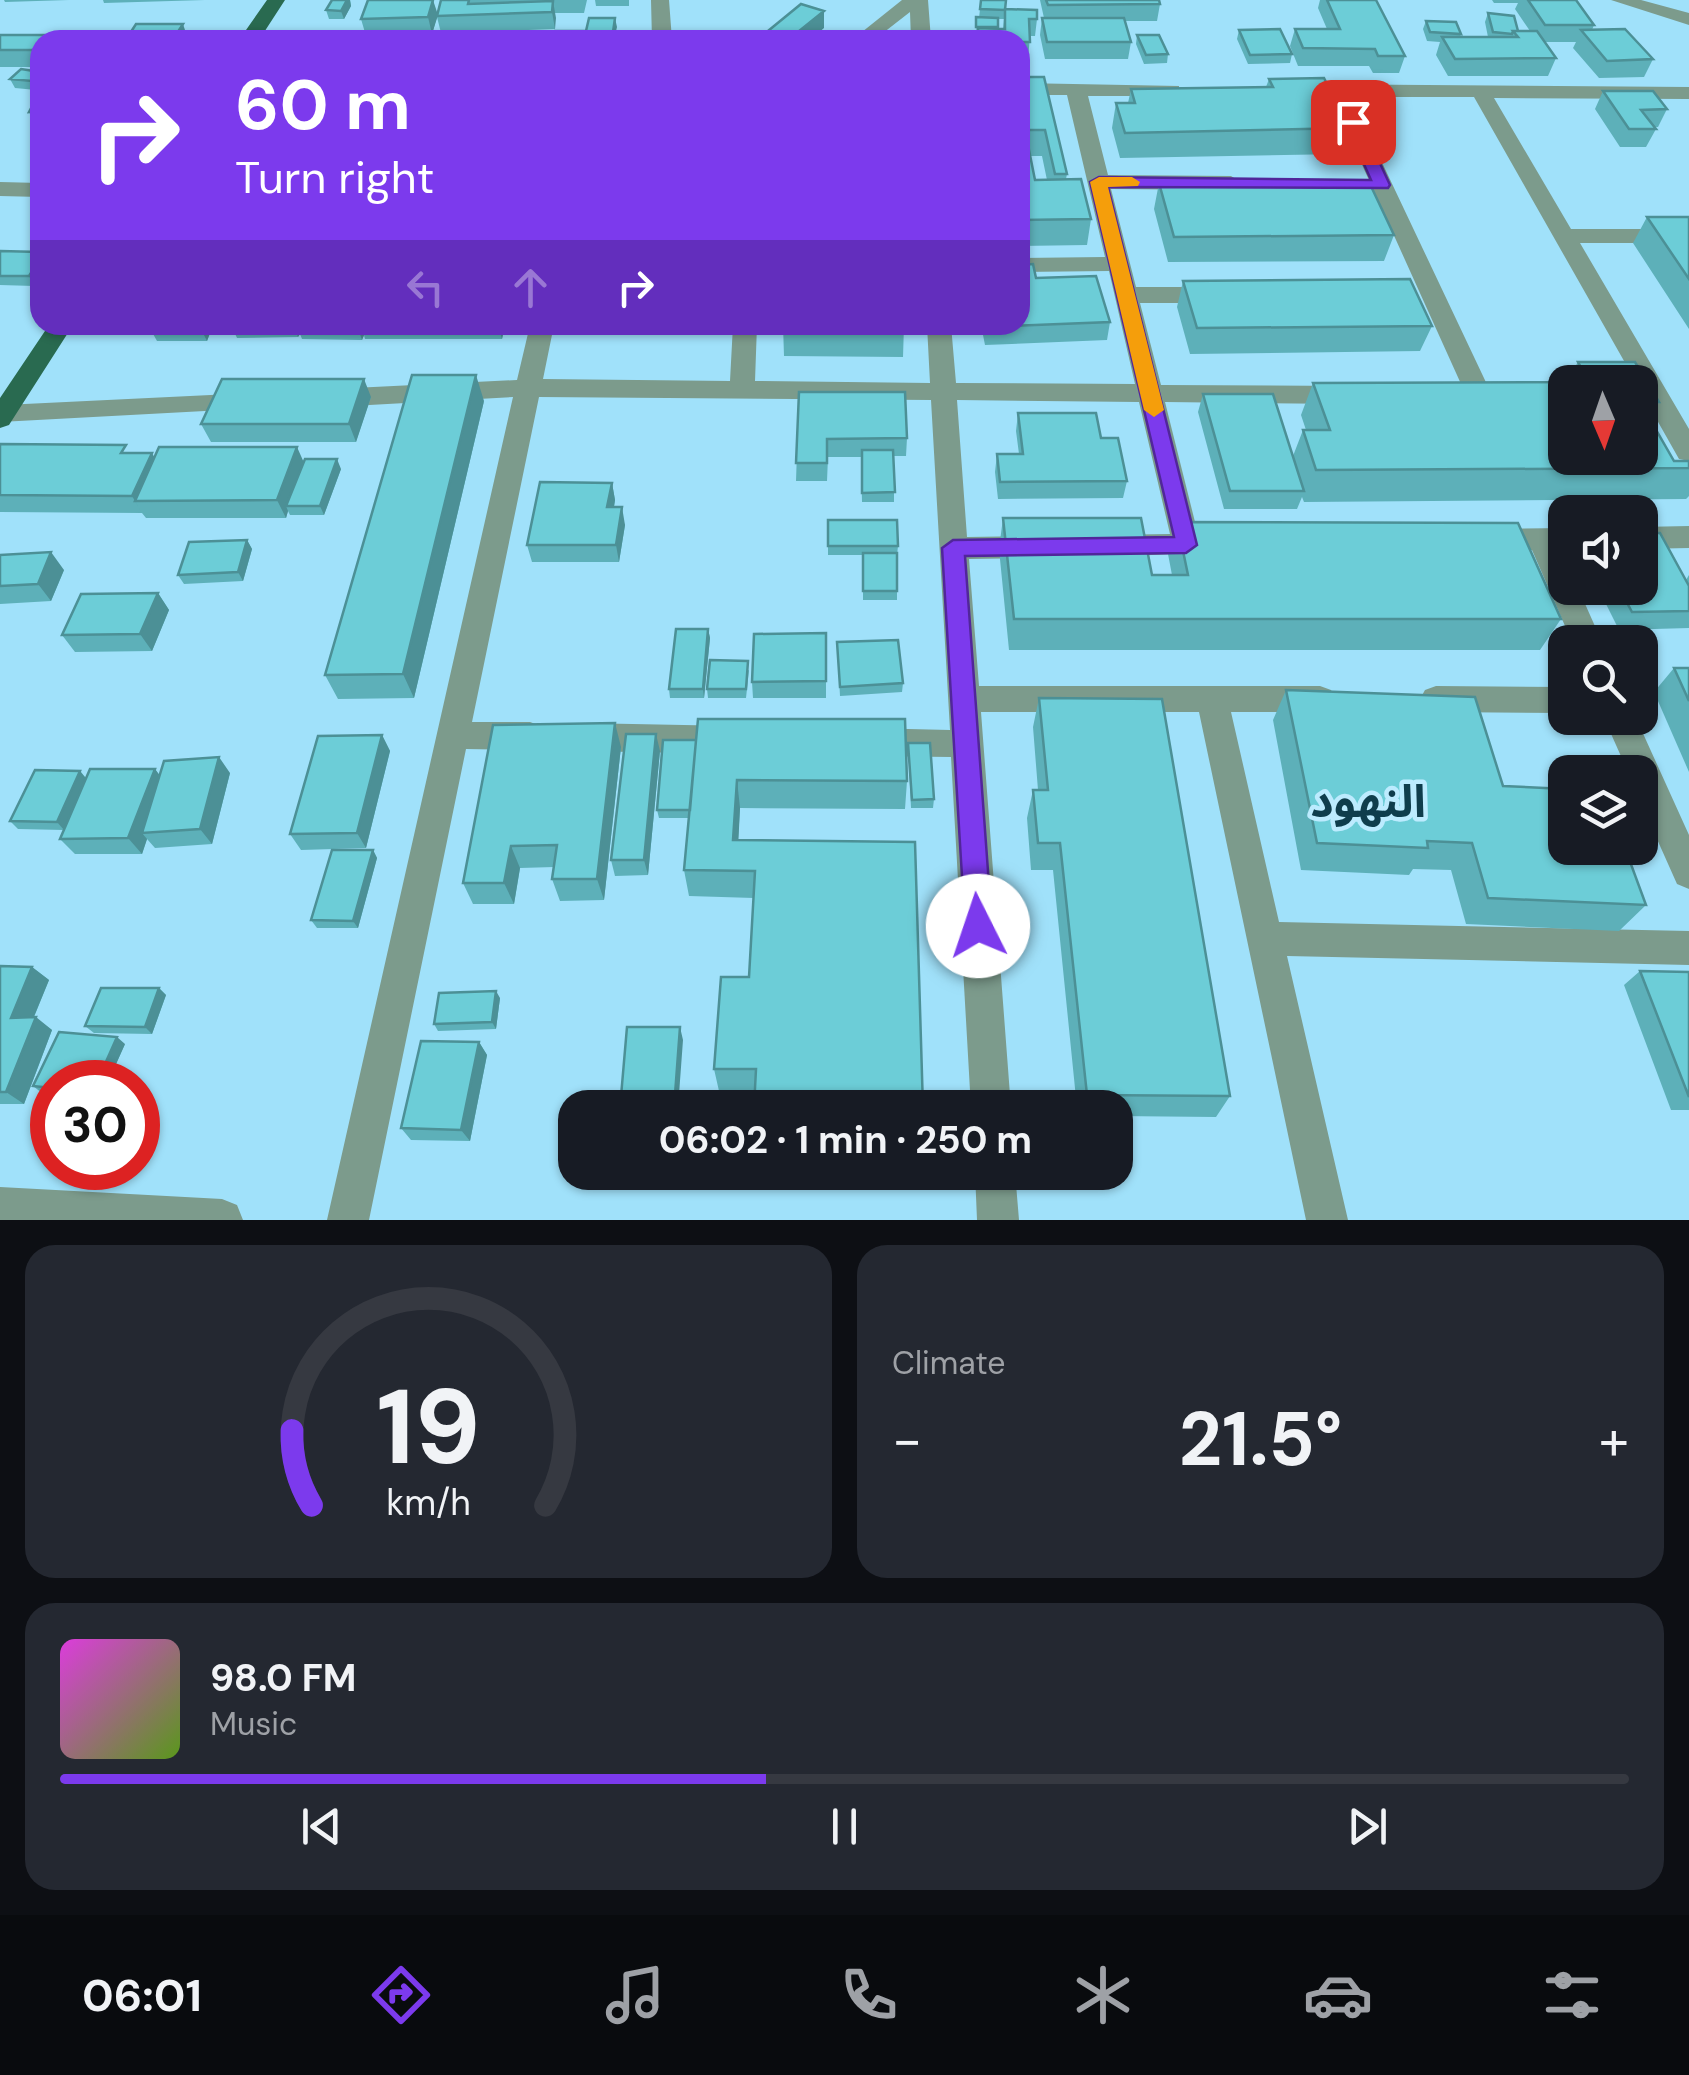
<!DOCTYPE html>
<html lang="en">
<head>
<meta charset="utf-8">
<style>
  :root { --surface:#171b24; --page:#242831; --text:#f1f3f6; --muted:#9ea1a6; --line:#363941; --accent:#7c3aed }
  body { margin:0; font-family:"DM Sans","Noto Sans Arabic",sans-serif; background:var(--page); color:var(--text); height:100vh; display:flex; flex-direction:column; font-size:38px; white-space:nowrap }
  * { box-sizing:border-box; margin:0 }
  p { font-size:32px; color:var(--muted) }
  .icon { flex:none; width:55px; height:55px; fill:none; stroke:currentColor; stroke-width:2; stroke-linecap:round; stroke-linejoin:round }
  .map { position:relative; height:1220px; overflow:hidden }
  .sheet { display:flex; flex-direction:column; gap:25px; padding:25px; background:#0d0f14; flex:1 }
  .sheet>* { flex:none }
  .hud { position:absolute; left:30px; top:30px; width:1000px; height:305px; border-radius:30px; box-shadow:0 2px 8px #0004; background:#7c3aed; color:#fff; overflow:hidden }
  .needle { width:65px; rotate:178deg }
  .tools { position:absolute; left:1548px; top:365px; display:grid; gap:20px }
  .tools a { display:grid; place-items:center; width:110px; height:110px; border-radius:20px; background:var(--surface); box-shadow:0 2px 8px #0004; font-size:50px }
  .speed { position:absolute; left:30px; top:1060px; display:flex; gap:20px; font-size:50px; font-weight:700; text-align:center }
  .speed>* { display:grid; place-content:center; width:130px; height:130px; border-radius:50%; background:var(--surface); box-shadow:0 2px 8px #0004; line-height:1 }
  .speed .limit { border:15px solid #d22; background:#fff; color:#111 }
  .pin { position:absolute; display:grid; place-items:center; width:85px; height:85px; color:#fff; margin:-42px; border-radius:20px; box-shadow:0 5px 15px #0006 }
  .me { position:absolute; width:110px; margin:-55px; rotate:356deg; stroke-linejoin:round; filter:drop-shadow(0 0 8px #0008) }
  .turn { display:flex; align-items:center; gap:35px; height:210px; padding:0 40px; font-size:45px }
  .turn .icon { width:130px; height:130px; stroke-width:2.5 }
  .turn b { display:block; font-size:70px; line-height:85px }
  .lanes { display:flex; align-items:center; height:95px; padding:0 40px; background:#0003; justify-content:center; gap:50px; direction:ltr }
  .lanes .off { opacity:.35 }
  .big { font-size:75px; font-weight:700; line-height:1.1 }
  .sheet .widget { flex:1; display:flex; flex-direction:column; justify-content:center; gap:15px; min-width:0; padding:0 35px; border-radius:30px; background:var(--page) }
  .sheet .dial { align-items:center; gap:0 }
  .dial svg { height:260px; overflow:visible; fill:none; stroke:var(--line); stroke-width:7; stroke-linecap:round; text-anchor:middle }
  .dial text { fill:var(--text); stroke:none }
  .song { display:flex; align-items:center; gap:30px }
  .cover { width:120px; height:120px; border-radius:15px; background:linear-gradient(135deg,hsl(300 70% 55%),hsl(90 70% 35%)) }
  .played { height:10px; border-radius:5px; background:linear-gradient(90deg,var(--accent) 45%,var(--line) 45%) }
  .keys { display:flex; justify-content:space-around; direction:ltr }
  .heat { display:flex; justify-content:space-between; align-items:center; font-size:55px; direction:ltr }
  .sheet .tiles { flex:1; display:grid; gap:25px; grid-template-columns:1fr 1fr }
  .widget:last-child { grid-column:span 2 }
  .trip { position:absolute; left:558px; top:1090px; width:575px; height:100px; border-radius:30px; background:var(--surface); box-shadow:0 2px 8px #0004; font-weight:700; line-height:100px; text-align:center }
  .dock { display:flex; height:160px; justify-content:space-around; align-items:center; background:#090b0e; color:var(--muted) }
  .dock .icon { width:70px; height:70px }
  .dock .selected { color:var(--accent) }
  .dock b { font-size:45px; color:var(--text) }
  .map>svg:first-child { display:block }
</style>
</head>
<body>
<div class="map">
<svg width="1689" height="1220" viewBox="0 0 1689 1220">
  <rect width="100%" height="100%" fill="#a0e1fa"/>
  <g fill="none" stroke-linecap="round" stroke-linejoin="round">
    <!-- minor -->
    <path fill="#7c9b8c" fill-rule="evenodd" d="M651 0H669L672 40H652Z
      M902 0H928L931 40H911L910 12 874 40H852Z
      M1611 0H1641L1689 13V25Z
      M1020 83 1179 86V94L1172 96H1088L1108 175 1231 176 1242 183 1231 190 1111 189 1136 287H1218L1230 295 1218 303H1140L1161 385 1347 386 1356 389 1360 395 1356 401 1347 404 1165 402 1198 534 1220 536 1224 544 1220 552 1106 557 1096 554 1092 546 1096 538 1106 535 1170 534 1139 402 957 400 967 537 1040 536 1050 539 1054 547 1050 555 1040 558 969 559 979 686H1320L1331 690 1336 699 1331 708 1320 712H1231L1279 922 1689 931V965L1287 956 1348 1220H1306L1199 712H981L1011 1108H971L951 757 866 756 855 752 850 742 855 732 866 728 950 730 931 400 539 397 472 722H530L541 726 546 736 541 746 530 750 466 749 369 1220H327L513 397 333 407 324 404 320 398 324 392 333 389 517 380 530 325H554L543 379 730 381 733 325H757L755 381 930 383 927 325H951L956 383 1135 384 1109 271 1020 272V258L1105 257 1067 95H1020Z
      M1293 84 1689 87V99L1494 98 1571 229H1689V243H1580L1689 429V461L1679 459 1640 390V382H1636L1474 97H1351L1492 395 1488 401H1470L1466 395 1331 96 1286 94 1283 90Z
      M0 182 40 183V197L0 196Z
      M252 393 261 396 265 402 261 408 0 422V406L4 405Z
      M1689 526V548L1640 549V527Z
      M1565 528V550H1561L1565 588H1578L1602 642H1572L1532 550 1476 548 1472 540 1476 532 1486 529Z
      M1436 686 1565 687V713L1436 712 1425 708 1420 699 1425 690Z
      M1604 718H1636L1689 835V889L1677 884 1640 801V772H1628Z
      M581 723 735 726 746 730 751 740 746 750 735 754 581 751 570 747 565 737 570 727Z
      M975 1172H1015L1019 1220H977Z
      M0 1187 222 1199 237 1205 243 1220H0Z"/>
    <!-- major -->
    <path fill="#296a50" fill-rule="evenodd" d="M267 0H285L259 40H239Z
      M49 325H73L9 425 0 428V398Z"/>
  </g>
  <!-- wall -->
  <path fill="#5db0b9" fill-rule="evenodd" d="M4 0H69L5 2Z
    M103 0H205L104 3Z
    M332 0H350L351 6 344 19H329L326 10Z
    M441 0H587L584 13H555V29L441 33 437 17 432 34 366 36 361 19 437 14Z
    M595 0H629V6H596Z
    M981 0 1037 19 1035 36H1030L1028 59H1020V40H977L976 17 979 18ZM998 19H1004L1003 29H998Z
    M1040 0H1159L1160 4 1157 21H1125L1131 42 1128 59H1045L1040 35 1042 18H1044Z
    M1320 0H1376L1405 56 1399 73H1373L1369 66H1298L1290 46 1295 29H1327L1318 8Z
    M1492 0H1576L1594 25 1592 30 1653 59 1644 77 1599 78 1573 48 1576 42H1544L1556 58 1548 76H1448L1436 55 1440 42 1427 41 1423 29 1426 21 1461 34 1460 37H1488L1485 22 1488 13 1518 31H1530L1515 9 1518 3H1494Z
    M1239 30 1292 54 1290 63 1248 64 1237 39Z
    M186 33 182 40H128L127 38Z
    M0 35 40 40V67H0Z
    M1137 35 1168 54 1167 63 1144 64 1136 44Z
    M40 72V87L36 90 15 88 10 79Z
    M1020 77 1067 174 1066 179 1091 219 1087 245 1020 246ZM1030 156H1042L1047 180H1035Z
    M1269 79 1349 128 1341 154 1120 158 1112 128 1116 103H1128L1131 89 1266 87Z
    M1603 91 1667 109 1658 127H1654L1656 129 1646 147H1620L1595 109Z
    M40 96V121H34L29 112Z
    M1159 183 1394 235 1384 261 1168 262 1154 209Z
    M1647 217H1689V329L1633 243Z
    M0 251 40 252 34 286 0 285Z
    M1036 278 1110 322 1107 340 985 345 981 325H1020Z
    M1183 281 1432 326 1420 351 1190 354 1177 307Z
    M156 325H213L207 341H157L152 332Z
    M231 325H505L502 339H365L364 335 362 340 302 339 300 334 298 337 237 338Z
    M783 325H904L903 357 784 356Z
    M1578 362 1659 402 1649 418 1674 461H1689V496L1686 499 1304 502 1302 497 1297 509H1224L1198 412 1203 394 1293 456 1303 430H1306L1301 415 1313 383 1566 382Z
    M799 392 907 438 906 456H894V502H862L861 457H828L827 481H796Z
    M371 397 356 442H211L201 424Z
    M484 401 414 698 338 699 325 675Z
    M1018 413 1127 481 1123 498 998 499 995 472 997 454H1019L1016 431Z
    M0 444 131 453 155 457 303 462 341 469 324 515H290L288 511 286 518H146L142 513 0 512Z
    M612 483 615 500 614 507 625 525 619 562H532L527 545Z
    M1003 518 1152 575H1172L1168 554 1177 522 1561 619 1540 650H1009L999 549Z
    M828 520 898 546 897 555V600H863V555H828Z
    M247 540 252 549 243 581 184 584 178 575Z
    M0 555 64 570 51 601 0 604Z
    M1689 575V628L1619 630 1598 588H1640L1686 580Z
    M158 593 169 610 152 651 75 652 62 635Z
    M708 629 710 638 704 698H670L669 689Z
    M826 633V698H753L752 682Z
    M837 642 903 683 902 692 840 696Z
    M1674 668H1689V772L1654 692Z
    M749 670 746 698H708L707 689Z
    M1286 690 1503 786 1646 905 1619 931 1466 924 1451 870 1413 869 1409 875 1301 870 1273 720Z
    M1039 698 1230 1096 1216 1117 1115 1116V1108H1077L1053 870H1031L1027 818 1033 790H1038L1033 727Z
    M382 735 390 751 366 848 301 850 290 834Z
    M663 740 907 781 905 809 740 808 738 840 915 842 755 1091H719L714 1069 749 977 754 898 689 896 684 870 689 818H659L657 810Z
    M908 743 934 799 933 808H911Z
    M621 747 604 900 560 901 552 879 554 867 520 868 514 904H473L463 883Z
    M660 751 648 875 615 876 611 860Z
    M155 769 159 775 230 773 212 844 155 848 147 839 142 854H75L60 839 64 830 18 829 10 821 80 771 86 778Z
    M373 850 377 858 358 928H317L311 920Z
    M0 966 32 967 49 980 34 1017 52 1030 24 1104H0Z
    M1640 971 1689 972V1110H1671L1624 985Z
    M159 988 166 995 152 1034 94 1033 85 1026Z
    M500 998 496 1029 438 1031 434 1024Z
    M479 1042 487 1055 470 1141 411 1140 401 1128Z
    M125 1044 108 1082H52V1094L42 1093 33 1086Z
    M617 1172H674V1175L619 1176Z"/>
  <!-- shaded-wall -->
  <path fill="#4c9096" d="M347 0H350L351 6 344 19 341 11Z
    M433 0 438 15 432 34 428 17Z
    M553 1 556 18 555 29 552 12Z
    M824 11V28L810 40H788Z
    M615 18 617 27 614 40H612Z
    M183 24 186 33 182 40H174V38Z
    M40 74V87L36 90 32 81Z
    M40 259V277L34 286 29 276Z
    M205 325H213L207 341 202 331Z
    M293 325H296L300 334 298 337Z
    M357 325H360L364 335 362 340Z
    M498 325H505L502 339Z
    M476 375 484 401 414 698 403 674Z
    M364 379 371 397 356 442 349 424Z
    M297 447 305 465 286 506 288 511 286 518 277 500Z
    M152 453 162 471 135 501 142 513 132 496Z
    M337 459 341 469 324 515 320 506Z
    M612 483 615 500 611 525 607 507Z
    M622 507 625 525 619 562 616 545Z
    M247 540 252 549 243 581 238 572Z
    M51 552 64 570 51 601 38 584Z
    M158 593 169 610 152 651 140 634Z
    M708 629 710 638 704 698 703 689Z
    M615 723 621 747 604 900 597 879Z
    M656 734 660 751 648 875 644 860Z
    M382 735 390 751 366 848 357 833Z
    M219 757 230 773 212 844 200 829Z
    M155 769 167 785 142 833 147 839 142 854 128 838Z
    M80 771 87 780 64 830 57 822Z
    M737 780 740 808 737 868 733 840Z
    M511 846 520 868 514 904 504 883Z
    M373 850 377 858 358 928 353 921Z
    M32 967 49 980 28 1031 11 1018Z
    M159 988 166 995 152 1034 145 1027Z
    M496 991 500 998 496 1029 492 1022Z
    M36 1017 52 1030 24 1104 6 1092Z
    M680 1027 683 1040 678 1108H674Z
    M117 1037 125 1044 108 1082H97Z
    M479 1042 487 1055 470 1141 461 1130Z"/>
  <!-- building -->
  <path fill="#6ccdd7" stroke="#4c9096" stroke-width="2.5" d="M332 0H347L341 11 326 10Z
    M368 0H433L428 17 361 19Z
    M441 0H469L468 4 553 1 552 12 437 16Z
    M981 0H1006L1005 10 980 9Z
    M1046 0H1159L1160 4 1048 5Z
    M1327 0H1376L1405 56H1378L1375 49 1303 48 1295 29H1340Z
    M1528 0H1576L1594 25H1545Z
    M801 4 824 11 788 40H757Z
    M1005 9 1037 10V19H1029L1030 42H1020V40H978V28L1005 29Z
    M1488 13 1514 16 1518 31H1513L1512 34 1493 32Z
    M976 17 998 18V27H976Z
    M589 18H615L612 39 553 40 555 31H586Z
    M1042 18H1124L1131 42H1047Z
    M1426 21 1456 22 1461 34 1430 32Z
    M136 24H183L174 38H127Z
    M1280 29 1292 54 1250 55 1239 30Z
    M1625 29 1653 59 1607 61 1581 30Z
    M1513 31H1537L1556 58 1455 59 1442 37H1518Z
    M0 35H94L90 40H40V50H0Z
    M1137 35H1159L1168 54 1146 55Z
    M21 69 40 72V74L32 81 10 79Z
    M1020 77H1044L1067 174H1055L1045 130H1025L1035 180 1081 179 1091 219 1020 220Z
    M1324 78 1349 128 1125 133 1116 103H1135L1131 89 1273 87 1269 79Z
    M1603 91H1653L1667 109 1641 110 1656 129H1629Z
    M40 96V111L29 112 37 97Z
    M1369 182 1394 235 1174 237 1159 183Z
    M1647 217H1689V279Z
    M0 251 40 252V259L29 276H0Z
    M1033 264 1036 278 1096 276 1110 322 987 327V325H1020V265Z
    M1410 279 1432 326 1197 328 1183 281Z
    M156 325H205L202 331 152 332Z
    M783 325H904V331L783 330Z
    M1578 362H1635L1659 402H1640V382H1565V458H1640V402L1674 461H1689V468L1316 470 1303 430H1330L1313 383 1589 382Z
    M412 375H476L403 674 325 675Z
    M222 379H364L349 424H201Z
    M799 392H905L907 438 827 439V463H796Z
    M1203 394H1273L1304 491H1230Z
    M1018 413H1096L1101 438H1118L1127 481 1000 482 997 454H1023Z
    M0 444 126 445 121 453H152L132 496 0 495Z
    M159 447H297L277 500 135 501Z
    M862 450H893L895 492 862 493Z
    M305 459H337L320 506H286Z
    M540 482 612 483 607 507H622L616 545H527Z
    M1003 518H1141L1152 575H1188L1177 522 1518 523 1561 619H1014Z
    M828 520H897L898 546H828Z
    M1640 533H1660L1689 586V611L1632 612 1619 588H1640Z
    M247 540 238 572 178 575 189 542Z
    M51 552 38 584 0 586V555Z
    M863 553H897V591H863Z
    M158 593 140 634 62 635 81 594Z
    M676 629H708L703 689H669Z
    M826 633V681L752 682 754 634Z
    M898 640 903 683 840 687 837 642Z
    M710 660 748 661 746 689H707Z
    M1674 668H1689V701Z
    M1286 690 1475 697 1503 786 1565 789V848H1625L1646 905 1488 898 1472 843 1427 841 1428 848 1317 843Z
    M1039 698 1162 699 1230 1096 1087 1095 1060 843H1038L1033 790H1048Z
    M698 719H905L907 781 737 780 733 840 915 842 923 1108H754L756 1069H714L721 977H749L755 871 684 870Z
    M615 723 597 879H552L557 845 511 846 504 883H463L493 725Z
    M626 734H656L644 860H611Z
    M382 735 357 833 290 834 318 736Z
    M663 740H696L690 810H657Z
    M908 743H930L934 799 912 800Z
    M219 757 200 829 142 833 164 761Z
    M90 769H155L128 838 60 839Z
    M35 770 80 771 57 822 10 821Z
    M332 850H373L353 921 311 920Z
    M0 966 32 967 11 1018 36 1017 6 1092H0Z
    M1640 971 1689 972V1097Z
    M101 988H159L145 1027 85 1026Z
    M496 991 492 1022 434 1024 439 993Z
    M627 1027H680L674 1108H620Z
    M59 1032 117 1037 97 1082H52V1088L33 1086Z
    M421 1041 479 1042 461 1130 401 1128Z"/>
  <!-- route -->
  <path fill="#7c3aed" stroke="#51269a" stroke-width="2.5" d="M1353 117 1361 122 1390 185 1388 188 1108 187 1197 545 1186 553 965 556 992 926 988 935 978 938 969 935 965 926 942 548 953 540 1174 537 1090 182 1099 177 1371 180 1345 122Z"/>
  <!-- slow -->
  <path fill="#f59e0b" d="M1132 177 1140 182 1138 186 1108 187 1164 410 1154 417 1144 410 1090 182 1099 177Z"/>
  <g text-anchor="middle" stroke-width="9" stroke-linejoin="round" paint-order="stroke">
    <!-- town labels -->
    <g font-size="45" font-weight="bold" fill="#0f3d4c" stroke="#bcebfe">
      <text x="1368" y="817">النهود</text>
    </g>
  </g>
</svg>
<div class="tools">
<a><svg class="needle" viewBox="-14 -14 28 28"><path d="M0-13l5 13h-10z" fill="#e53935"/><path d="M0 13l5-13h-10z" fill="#9ea1a6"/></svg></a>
<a><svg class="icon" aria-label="sound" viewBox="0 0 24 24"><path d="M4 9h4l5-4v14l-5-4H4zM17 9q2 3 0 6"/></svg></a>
<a><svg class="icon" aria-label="search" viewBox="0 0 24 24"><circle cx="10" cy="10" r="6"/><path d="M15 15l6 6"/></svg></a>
<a><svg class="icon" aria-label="layers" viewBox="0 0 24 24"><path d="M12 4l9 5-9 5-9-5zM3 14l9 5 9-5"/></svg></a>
</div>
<div class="speed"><div class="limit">30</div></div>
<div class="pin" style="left:1353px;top:122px;background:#d93025"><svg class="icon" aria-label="arrive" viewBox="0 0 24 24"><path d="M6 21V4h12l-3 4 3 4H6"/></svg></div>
<svg class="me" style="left:978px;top:926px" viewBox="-20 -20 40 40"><circle r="19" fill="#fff"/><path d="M0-13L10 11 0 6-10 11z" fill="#7c3aed"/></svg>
<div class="trip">06:02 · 1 min · 250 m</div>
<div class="hud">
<div class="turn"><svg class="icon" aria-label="right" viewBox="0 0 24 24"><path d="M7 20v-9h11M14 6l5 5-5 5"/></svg><div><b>60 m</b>Turn right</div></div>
<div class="lanes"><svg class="icon off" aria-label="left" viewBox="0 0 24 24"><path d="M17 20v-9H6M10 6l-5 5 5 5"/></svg><svg class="icon off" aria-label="ahead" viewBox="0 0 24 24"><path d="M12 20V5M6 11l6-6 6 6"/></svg><svg class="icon" aria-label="right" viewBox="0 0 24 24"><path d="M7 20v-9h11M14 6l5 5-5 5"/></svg></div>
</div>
</div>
<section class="sheet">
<div class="tiles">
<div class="widget dial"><svg viewBox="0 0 100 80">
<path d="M14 69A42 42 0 1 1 86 69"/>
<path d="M14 69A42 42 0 0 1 8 46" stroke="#7c3aed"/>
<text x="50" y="56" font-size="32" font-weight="700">19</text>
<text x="50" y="72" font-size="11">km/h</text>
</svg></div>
<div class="widget"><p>Climate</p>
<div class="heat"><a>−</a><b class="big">21.5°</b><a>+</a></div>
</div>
<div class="widget">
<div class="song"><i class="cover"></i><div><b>98.0 FM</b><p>Music</p></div></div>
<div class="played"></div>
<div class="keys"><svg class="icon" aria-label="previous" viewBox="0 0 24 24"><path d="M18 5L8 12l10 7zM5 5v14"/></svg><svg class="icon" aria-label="pause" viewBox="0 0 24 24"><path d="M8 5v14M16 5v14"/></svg><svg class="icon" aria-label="next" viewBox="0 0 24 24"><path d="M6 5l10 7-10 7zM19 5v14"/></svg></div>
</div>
</div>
</section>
<nav class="dock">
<b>06:01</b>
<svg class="icon selected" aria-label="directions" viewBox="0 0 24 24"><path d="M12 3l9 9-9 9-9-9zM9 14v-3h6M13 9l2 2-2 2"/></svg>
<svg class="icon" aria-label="music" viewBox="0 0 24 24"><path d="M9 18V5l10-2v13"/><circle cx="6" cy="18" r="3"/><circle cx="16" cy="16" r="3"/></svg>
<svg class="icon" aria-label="phone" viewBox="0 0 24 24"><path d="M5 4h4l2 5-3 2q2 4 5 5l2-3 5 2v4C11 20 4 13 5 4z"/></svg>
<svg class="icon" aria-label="climate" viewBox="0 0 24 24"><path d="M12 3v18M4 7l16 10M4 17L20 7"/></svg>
<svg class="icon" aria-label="car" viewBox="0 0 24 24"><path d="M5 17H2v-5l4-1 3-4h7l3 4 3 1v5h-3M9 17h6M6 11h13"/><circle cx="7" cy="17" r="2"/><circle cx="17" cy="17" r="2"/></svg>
<svg class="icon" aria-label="filters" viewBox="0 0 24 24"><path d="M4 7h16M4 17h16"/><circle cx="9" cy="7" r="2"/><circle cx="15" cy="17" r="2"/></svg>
</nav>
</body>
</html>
